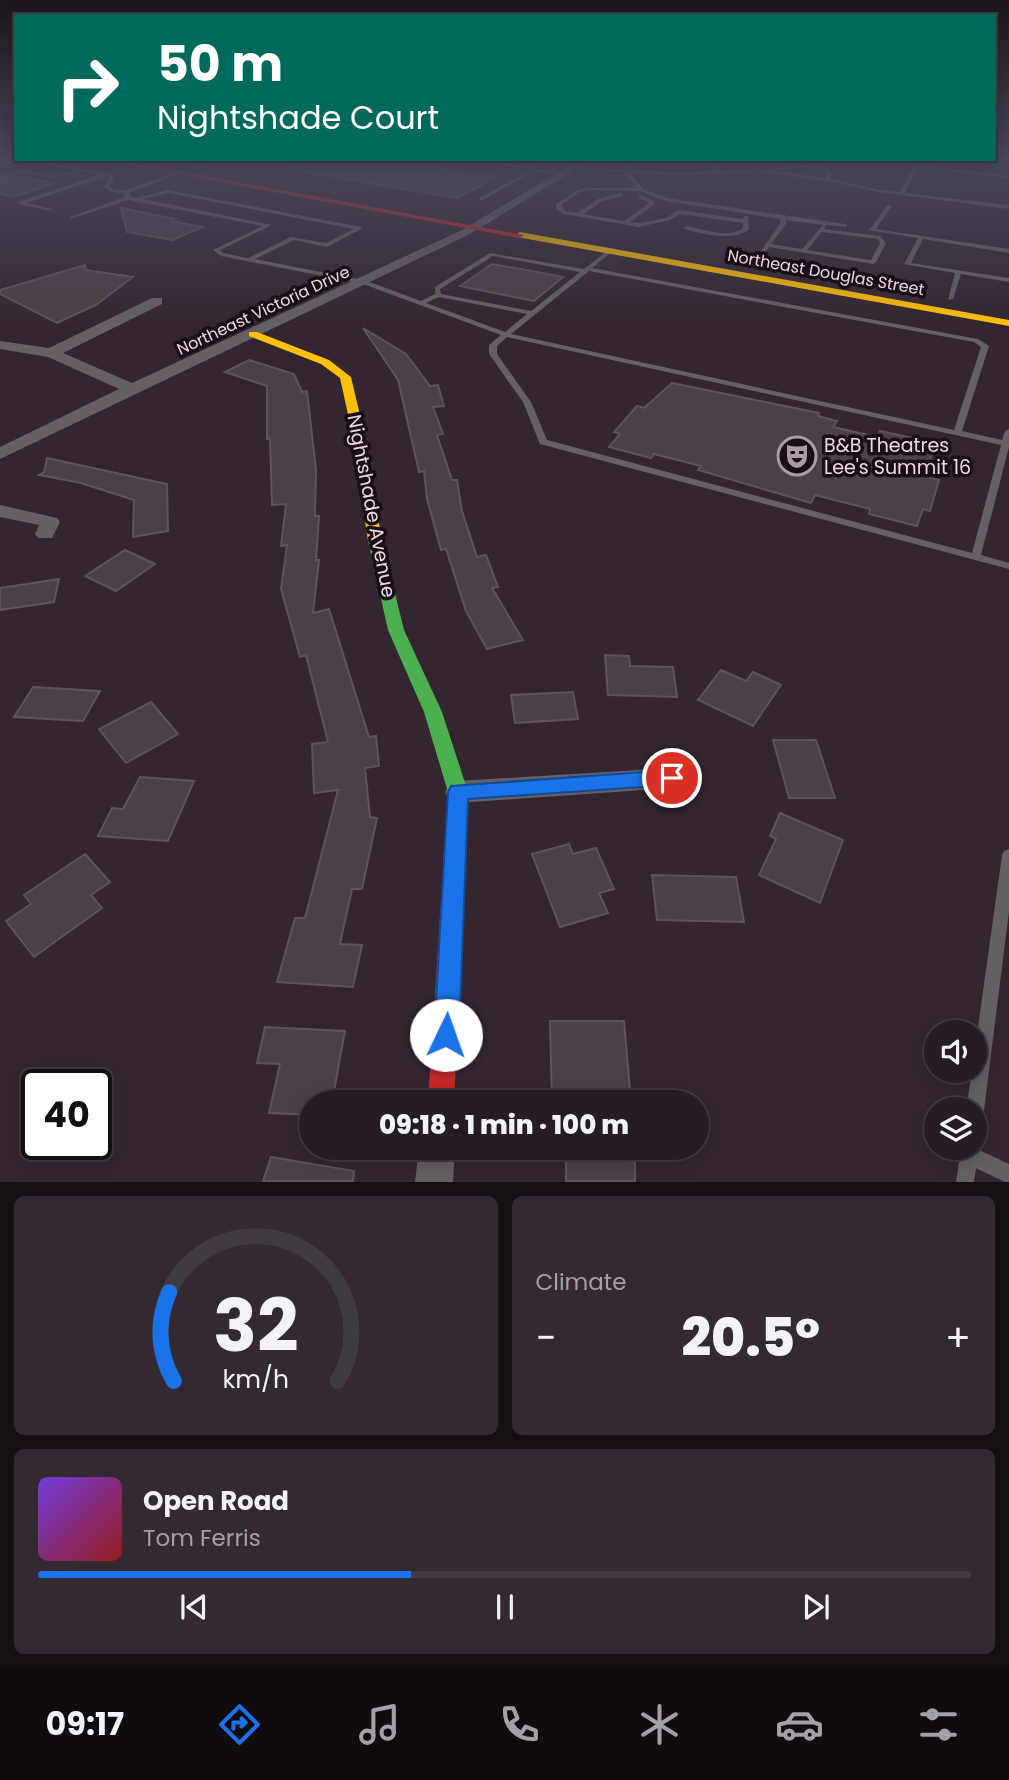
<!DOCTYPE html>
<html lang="en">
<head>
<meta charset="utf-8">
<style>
  :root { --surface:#261c24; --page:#322931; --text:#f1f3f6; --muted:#a4a1a6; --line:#423a41; --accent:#1a73e8 }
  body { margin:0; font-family:Poppins,sans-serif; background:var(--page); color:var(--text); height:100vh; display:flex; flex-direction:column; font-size:26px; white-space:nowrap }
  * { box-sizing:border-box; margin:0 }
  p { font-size:23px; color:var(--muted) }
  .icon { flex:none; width:38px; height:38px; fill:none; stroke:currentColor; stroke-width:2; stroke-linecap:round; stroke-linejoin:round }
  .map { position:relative; height:1182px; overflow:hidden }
  .panel { display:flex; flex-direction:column; gap:14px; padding:14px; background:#150f14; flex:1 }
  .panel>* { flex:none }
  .top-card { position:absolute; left:14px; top:14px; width:982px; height:147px; border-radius:0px; box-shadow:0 4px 18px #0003,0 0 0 2px var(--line); background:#00695c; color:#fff; overflow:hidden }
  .buttons { position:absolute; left:924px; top:1020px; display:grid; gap:14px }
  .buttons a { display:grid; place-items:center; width:63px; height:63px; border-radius:50%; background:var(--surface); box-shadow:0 4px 18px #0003,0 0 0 2px var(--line); font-size:35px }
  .speed { position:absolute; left:21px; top:1069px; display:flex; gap:14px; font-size:35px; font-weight:700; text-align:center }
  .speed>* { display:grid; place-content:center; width:91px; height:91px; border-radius:50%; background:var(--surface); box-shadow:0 4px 18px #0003,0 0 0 2px var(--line); line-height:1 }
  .speed .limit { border:4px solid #111; border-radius:10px; background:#fff; color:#111 }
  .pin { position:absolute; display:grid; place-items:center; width:60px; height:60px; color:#fff; margin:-30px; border:4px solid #fff; border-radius:50%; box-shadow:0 2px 7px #0007 }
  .me { position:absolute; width:77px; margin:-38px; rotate:3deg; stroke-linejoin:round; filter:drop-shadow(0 0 5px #0008) }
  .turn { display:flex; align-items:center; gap:24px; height:147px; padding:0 28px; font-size:32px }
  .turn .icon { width:91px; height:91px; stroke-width:2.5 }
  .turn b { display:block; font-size:49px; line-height:60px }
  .big { font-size:52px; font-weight:800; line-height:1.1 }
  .panel .card { flex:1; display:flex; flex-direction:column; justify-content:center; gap:10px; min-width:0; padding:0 24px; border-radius:10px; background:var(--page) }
  .panel .dial { align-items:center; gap:0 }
  .dial svg { height:182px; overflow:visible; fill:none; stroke:var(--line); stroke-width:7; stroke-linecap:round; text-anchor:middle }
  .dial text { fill:var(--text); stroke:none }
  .song { display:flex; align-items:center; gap:21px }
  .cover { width:84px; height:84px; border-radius:10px; background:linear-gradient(135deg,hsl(260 70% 55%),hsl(0 70% 35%)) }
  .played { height:7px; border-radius:4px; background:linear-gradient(90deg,var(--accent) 40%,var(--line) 40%) }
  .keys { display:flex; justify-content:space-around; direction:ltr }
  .heat { display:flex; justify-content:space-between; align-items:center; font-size:38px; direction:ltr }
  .panel .tiles { flex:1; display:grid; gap:14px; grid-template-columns:1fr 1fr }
  .card:last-child { grid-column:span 2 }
  .trip { position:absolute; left:299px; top:1090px; width:410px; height:70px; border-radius:35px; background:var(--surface); box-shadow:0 4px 18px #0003,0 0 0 2px var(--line); font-weight:800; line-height:70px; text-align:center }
  .menu { display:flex; height:112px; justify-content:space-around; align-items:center; background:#0f0b0e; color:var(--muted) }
  .menu .icon { width:49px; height:49px }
  .menu .current { color:var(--accent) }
  .menu b { font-size:32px; color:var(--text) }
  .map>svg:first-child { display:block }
</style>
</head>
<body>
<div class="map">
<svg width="1009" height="1182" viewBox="0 0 1009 1182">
  <rect width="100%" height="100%" fill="#332630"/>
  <!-- building -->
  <path fill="#4c4048" stroke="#5e535b" stroke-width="2" d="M294 159H380L497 177 457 198 293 170Z
    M17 176 55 183 14 197 0 194V181Z
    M121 208 175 219 171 221 203 227 172 240 127 232Z
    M492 264 537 272 563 277 534 301 460 286Z
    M85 265 86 270 133 277 96 305 57 323 0 294V290Z
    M363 328 406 354 430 386 438 385 444 406 433 407 443 434 437 435 452 480H457L462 511 477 557 486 555 498 587 492 588 523 640 487 649 466 611 446 549 441 550 427 499 424 471 419 472 398 380Z
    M249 360 294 374 302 392 307 391 316 470 315 516H319L316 560H319L313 613 329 609 369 737 376 736 379 766 365 768 370 817 377 818 362 889H352L340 944 362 945 353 987 277 982 295 918H305L338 790 314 793 312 744 328 742 306 655 300 657 281 589 287 545 281 546 286 504 272 505 270 438 267 439V386L225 372Z
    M672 383 819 413 818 416 837 421 833 427 877 437 880 431 935 443 930 460 936 461 931 478 939 480 930 511 923 509 917 526 869 514 870 509 815 495 811 503 698 470 701 466 654 454 651 458 609 447 620 434 614 432 637 406 644 408Z
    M47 458 167 484 168 531 133 537 134 500 81 483 39 475 44 472Z
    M125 550 155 564 116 591 85 576Z
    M59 579 54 602 0 610V588Z
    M605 655 629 656 630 666 673 667 677 697 608 695Z
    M721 670 746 681 753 672 781 685 753 726 698 700Z
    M33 687 100 691 83 721 14 717Z
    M573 692 578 719 515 723 511 695Z
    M151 702 178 734 126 763 99 729Z
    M773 740H816L835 798H789Z
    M140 777 194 781 168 841 98 836 112 808 123 809Z
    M780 813 843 840 820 903 759 875 776 839 770 836Z
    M569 844 573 854 596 848 614 889 599 893 608 913 560 927 532 854Z
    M85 854 110 882 91 895 102 908 34 957 6 921 31 904 24 895Z
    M652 875 736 877 744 922 657 920Z
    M550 1021H624L631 1102H552Z
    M265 1027 345 1031 332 1102H312V1115L269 1113 280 1064 257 1063Z
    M271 1157 354 1171 353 1181H263Z
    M566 1157 635 1162V1181H566Z"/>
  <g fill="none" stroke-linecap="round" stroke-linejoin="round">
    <!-- lane -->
    <path fill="#666065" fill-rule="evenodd" d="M474 159H486L537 168 539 170 567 172 565 173 532 172 481 201 479 198 532 170Z
      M638 159H643L633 167 632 170 681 173 715 171 709 164 682 159 712 162 720 171C735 171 758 172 771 170 793 166 811 160 832 173L830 179 879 190 900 192 913 168 920 166 1009 176V178L920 168 917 170 904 193 1009 205V209L879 192 835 182 762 172 681 175 631 173 630 174 643 189 667 198 845 224 847 225V227L826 225 824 229 880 236 886 243 876 262 873 264 769 247 760 261 754 267 751 265 780 224V219L666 201 640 191 590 190 579 192 561 205 565 211 578 213 598 199 621 193 623 196 602 201 584 214 624 221 648 204V202L638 198 640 195 653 200 654 205 630 222 639 223 666 218 679 210 743 219 744 216H748L749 229C735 242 699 234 683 228L686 226C703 229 728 239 743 228V223L680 214 670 220 639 227 563 214 556 209V204L578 190 590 188H637L623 172 573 169 571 167 628 170 629 165ZM794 168 816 169 827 174 825 178 776 171ZM786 220 823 225 802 249 771 244 786 224ZM822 232 878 239 880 243 871 260 807 250Z
      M35 160 112 174 114 180 109 186 114 190H126L176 172 180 173 129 193 130 197 136 198 168 190 361 227V229L327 247 294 240 255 259 367 281 421 301 435 294V287L490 253 584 269 611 248 613 249V251L592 268 978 339 989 346 962 431 1002 440 1005 431 1009 429V447L981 555 1009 563V569L540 444 523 402 489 354V345L501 335 363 284 221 256 213 250 263 226 128 200 70 219V217L125 197 124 193 111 192 104 187 109 180 108 176 26 203 52 209V211L18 204V202L100 175 82 171 54 178 22 172 0 179V176L27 168 29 169 27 171 54 176 76 170 35 162 0 164V162ZM168 193 354 229 326 243 291 237 248 258 223 253 220 250 272 225 143 199ZM493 256 580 272 531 311 441 294 440 289ZM589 271 974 342 981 347 954 430 511 334ZM439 297 527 314 505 332 426 303ZM507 337 1001 445 972 553 547 440 531 402 497 354V346Z
      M887 205 892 206 876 229 1009 249V253L923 239 911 263 1009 278V282L961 274 953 299 948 300 955 273 904 264 918 238 868 230 871 228Z
      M1009 849V911L984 1110 981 1116 975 1119V1110H966L972 1071H975V1049L1002 855 1004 851Z
      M975 1144 977 1149 1009 1164V1182H1005L976 1168 974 1182H956L961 1148H975Z"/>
    <!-- street -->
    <path fill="#666065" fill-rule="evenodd" d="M210 159H223L197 170 189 168Z
      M581 159H592L470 234 0 459V447L119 389 48 357 0 349V341L49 348 152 298H162V304L63 353 132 383 462 230Z
      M0 505 57 518 60 522 52 538H38L35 534 39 525 0 517Z
      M672 768 681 771 685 778 681 785 672 788 458 803 449 799 445 792 449 785 458 781Z
      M419 1148H455L453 1182H415Z"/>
    <!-- fast -->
    <path fill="#4caf50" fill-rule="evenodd" d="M375 537 382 541 404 630 442 712 468 792 465 869 462 876 454 878 446 876 443 869 448 792 424 712 388 630 368 541Z"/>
    <!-- slow -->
    <path fill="#ffc107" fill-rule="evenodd" d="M520 232 1009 320V326L517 237 516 235Z
      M249 332H257L329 360 351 377 363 428 382 541 380 544 375 545 368 541 351 428 340 378 321 364 249 336Z"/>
    <!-- jam -->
    <path fill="#c62828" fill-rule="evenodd" d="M97 159H113L524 235 520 238Z
      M454 860 462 862 465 869 454 1102H428L443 869 446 862Z"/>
  </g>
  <!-- sky -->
  <linearGradient id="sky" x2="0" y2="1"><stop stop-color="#1c151a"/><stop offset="0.49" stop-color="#4a4759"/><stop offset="1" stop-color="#4a4759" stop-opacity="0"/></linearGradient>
  <rect width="1009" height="324" fill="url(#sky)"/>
  <!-- route -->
  <path fill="#1a73e8" stroke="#114b97" stroke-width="2" d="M672 770 679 772 682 778 679 783 672 785 468 799 459 1035 455 1044 446 1047 438 1044 434 1035 448 792 451 786Z"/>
  <!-- icons -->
  <defs>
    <symbol id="theatre-ring" viewBox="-11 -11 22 22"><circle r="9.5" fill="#190e16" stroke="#aa9ba6" stroke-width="1.5"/><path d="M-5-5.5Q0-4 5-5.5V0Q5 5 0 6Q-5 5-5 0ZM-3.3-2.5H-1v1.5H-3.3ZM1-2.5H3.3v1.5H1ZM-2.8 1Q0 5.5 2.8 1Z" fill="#aa9ba6"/></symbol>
  </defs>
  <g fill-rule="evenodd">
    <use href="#theatre-ring" x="775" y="434" width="44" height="44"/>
  </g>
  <g text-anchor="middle" stroke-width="7" stroke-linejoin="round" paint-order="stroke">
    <!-- far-street labels -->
    <g font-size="16" fill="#eadae6" stroke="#190e16">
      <text transform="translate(826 272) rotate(10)" y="6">Northeast Douglas Street</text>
      <text transform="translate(263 310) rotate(-25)" y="6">Northeast Victoria Drive</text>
    </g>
    <!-- poi labels -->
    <g font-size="19" fill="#eadae6" stroke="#190e16" text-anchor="start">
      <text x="824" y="452">B&amp;B Theatres<tspan x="824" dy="22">Lee's Summit 16</tspan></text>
    </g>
    <!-- street labels -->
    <g font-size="19" fill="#eadae6" stroke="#190e16">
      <text transform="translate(372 506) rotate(79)" y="7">Nightshade Avenue</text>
    </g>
  </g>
</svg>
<div class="buttons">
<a><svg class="icon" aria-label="sound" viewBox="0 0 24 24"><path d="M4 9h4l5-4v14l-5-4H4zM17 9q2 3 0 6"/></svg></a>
<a><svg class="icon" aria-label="layers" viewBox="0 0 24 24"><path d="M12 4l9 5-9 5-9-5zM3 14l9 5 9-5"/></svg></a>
</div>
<div class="speed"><div class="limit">40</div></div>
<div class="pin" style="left:672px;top:778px;background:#d93025"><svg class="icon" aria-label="arrive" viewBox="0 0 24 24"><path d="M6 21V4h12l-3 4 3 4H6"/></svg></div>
<svg class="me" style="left:446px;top:1035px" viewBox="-20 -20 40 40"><circle r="19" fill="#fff"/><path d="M0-13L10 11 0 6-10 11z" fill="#1a73e8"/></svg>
<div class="trip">09:18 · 1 min · 100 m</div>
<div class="top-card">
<div class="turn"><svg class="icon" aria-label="right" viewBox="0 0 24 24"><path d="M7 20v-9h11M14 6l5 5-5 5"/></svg><div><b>50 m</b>Nightshade Court</div></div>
</div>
</div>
<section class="panel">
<div class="tiles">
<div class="card dial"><svg viewBox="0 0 100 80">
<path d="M14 69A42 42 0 1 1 86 69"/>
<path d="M14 69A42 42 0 0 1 12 30" stroke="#1a73e8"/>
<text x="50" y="56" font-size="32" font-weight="700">32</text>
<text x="50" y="72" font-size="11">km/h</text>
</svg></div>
<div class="card"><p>Climate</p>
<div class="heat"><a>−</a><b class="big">20.5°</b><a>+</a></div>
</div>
<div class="card">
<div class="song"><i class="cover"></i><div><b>Open Road</b><p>Tom Ferris</p></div></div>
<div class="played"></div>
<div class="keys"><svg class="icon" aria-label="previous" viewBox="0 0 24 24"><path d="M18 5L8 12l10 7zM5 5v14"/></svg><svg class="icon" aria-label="pause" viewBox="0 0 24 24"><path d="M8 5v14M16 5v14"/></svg><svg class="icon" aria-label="next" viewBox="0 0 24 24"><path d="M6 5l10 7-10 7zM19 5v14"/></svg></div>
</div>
</div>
</section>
<nav class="menu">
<b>09:17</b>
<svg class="icon current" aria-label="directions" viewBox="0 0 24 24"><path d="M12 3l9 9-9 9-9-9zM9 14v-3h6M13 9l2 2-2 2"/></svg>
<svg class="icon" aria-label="music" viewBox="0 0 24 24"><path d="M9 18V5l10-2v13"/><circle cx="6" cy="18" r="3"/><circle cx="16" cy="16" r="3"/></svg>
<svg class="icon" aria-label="phone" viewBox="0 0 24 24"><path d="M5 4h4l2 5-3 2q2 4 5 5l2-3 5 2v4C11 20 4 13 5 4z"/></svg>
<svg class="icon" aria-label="climate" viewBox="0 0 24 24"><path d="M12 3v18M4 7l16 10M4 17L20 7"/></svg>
<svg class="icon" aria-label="car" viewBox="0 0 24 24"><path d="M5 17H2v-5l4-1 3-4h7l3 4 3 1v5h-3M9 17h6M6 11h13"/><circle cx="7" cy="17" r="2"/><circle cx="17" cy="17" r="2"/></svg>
<svg class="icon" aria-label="filters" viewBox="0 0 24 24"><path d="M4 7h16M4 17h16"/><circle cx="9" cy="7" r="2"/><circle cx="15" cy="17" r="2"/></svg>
</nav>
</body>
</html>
